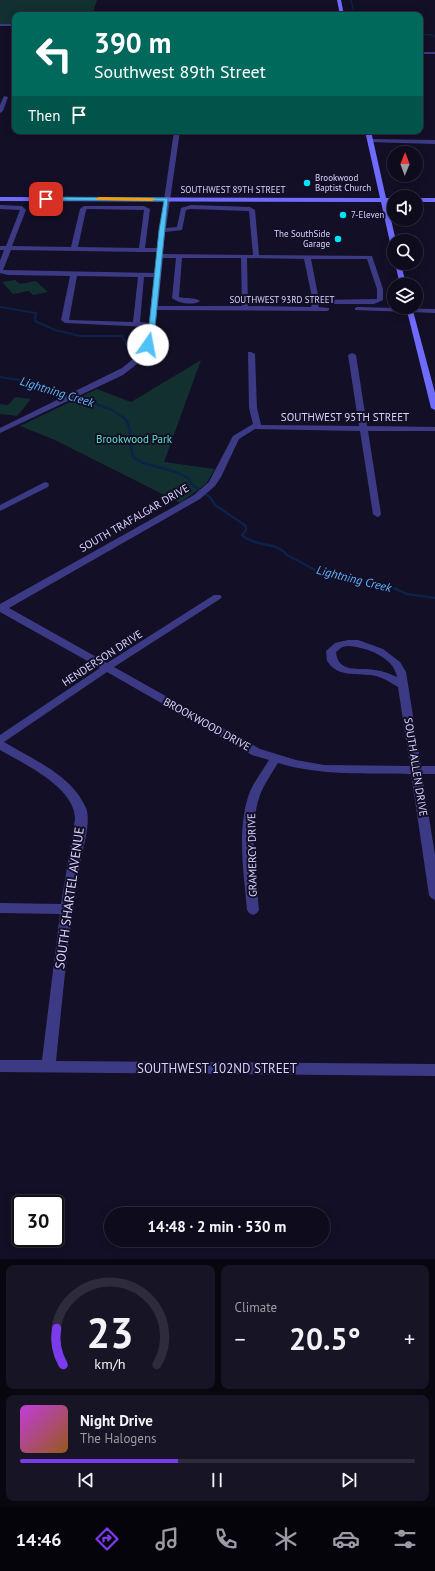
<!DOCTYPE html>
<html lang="en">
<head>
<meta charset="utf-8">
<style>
  :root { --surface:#0e0b1c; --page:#171425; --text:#f1f3f6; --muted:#9b9ba3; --line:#2e2b3b; --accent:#7c3aed }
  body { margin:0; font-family:"PT Sans",sans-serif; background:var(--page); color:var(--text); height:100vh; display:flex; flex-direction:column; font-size:15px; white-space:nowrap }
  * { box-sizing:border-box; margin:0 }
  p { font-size:13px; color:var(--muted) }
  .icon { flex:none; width:22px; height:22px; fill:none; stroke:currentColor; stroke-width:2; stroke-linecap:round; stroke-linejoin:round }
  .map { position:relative; height:1259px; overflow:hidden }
  .details { display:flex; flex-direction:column; gap:6px; padding:6px; background:#08060f; flex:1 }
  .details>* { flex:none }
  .hud { position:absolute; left:12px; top:12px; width:411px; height:122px; border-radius:8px; box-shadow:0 2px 10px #0003,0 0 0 1px var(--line); background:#00695c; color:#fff; overflow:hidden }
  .needle { width:26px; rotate:1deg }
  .controls { position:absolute; left:387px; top:146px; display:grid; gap:8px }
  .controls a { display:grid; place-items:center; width:36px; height:36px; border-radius:50%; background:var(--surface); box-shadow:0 2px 10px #0003,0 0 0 1px var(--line); font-size:20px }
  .speed { position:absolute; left:12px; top:1195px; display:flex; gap:8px; font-size:20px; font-weight:700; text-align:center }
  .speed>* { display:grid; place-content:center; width:52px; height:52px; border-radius:50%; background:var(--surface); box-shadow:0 2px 10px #0003,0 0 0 1px var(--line); line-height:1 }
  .speed .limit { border:2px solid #111; border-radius:6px; background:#fff; color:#111 }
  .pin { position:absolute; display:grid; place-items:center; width:34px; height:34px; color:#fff; margin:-17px; border-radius:8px; box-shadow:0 2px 6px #0006 }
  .me { position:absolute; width:44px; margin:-22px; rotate:12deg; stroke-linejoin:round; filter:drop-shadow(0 0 3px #0008) }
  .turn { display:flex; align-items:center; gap:14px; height:84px; padding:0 16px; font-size:18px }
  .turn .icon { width:52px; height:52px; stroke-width:2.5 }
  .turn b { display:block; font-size:28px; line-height:34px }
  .then { display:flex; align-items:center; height:38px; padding:0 16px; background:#0003; gap:8px; font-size:15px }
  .big { font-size:30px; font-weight:700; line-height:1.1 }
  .details .widget { flex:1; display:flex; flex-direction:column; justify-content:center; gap:6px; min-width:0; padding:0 14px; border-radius:8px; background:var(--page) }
  .details .dial { align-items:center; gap:0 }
  .dial svg { height:104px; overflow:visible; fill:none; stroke:var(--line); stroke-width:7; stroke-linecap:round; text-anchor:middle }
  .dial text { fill:var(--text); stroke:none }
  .song { display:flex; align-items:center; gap:12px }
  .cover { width:48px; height:48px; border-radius:6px; background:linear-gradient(135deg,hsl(290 70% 55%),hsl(30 70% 35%)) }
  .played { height:4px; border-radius:2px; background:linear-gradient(90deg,var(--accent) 40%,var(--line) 40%) }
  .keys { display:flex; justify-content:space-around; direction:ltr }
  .heat { display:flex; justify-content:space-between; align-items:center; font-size:22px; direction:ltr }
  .details .tiles { flex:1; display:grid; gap:6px; grid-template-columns:1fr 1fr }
  .widget:last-child { grid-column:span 2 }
  .trip { position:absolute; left:104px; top:1207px; width:226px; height:40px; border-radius:20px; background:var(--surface); box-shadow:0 2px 10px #0003,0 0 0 1px var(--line); font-weight:700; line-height:40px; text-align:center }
  .tabs { display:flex; height:64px; justify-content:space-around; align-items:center; background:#06040b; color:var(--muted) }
  .tabs .icon { width:28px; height:28px }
  .tabs .current { color:var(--accent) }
  .tabs b { font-size:18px; color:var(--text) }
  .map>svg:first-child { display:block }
</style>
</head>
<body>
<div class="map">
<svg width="435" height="1259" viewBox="0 0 435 1259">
  <rect width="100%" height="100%" fill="#130f26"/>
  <!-- green -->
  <path fill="#12302f" d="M0 0H97L92 15H15V24H0Z
    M15 280 20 284 36 281 48 292 33 295 29 291 13 294 2 282Z
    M201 360 164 462 215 469 206 484 180 503 55 440 20 426 97 389 131 402Z
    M15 397 31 399 17 416 0 414V404L8 405Z"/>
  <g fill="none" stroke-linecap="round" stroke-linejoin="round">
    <!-- stream-far2 -->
    <path stroke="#0c2248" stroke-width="1.5" d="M351 0 353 9
      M354 13 355 15
      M420 34 432 35 435 37"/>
    <!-- stream-far1 -->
    <path stroke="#0c2248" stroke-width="2" d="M0 307 36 313 35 321 55 330 80 336H122L128 347 137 348
      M0 377 25 381 38 386 45 391 88 401 112 410 124 418"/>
    <!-- stream -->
    <path stroke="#0c2248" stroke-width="2.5" d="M123 417C134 426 129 444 133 457L143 463 176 472 188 478 192 485 210 497 215 505 246 526V530L242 535C254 547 276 541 287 555L321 573 350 580 387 585 407 594 435 598"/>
    <!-- street -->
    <path fill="#3d3a85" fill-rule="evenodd" d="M0 24H15V26H0Z
      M420 52H435V54H420Z
      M4 96 8 97 3 111 0 113V105Z
      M174 131H180L166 228 177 227 181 208 191 205 250 207 255 210 259 255 372 256 383 289V300L374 304H319L318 307 329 308V310L327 311 157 310C154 343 151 355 123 375L0 433V428L122 368C137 357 147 345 149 327L65 323 61 320 70 276 8 275 0 273V261L4 250H0V246H6L20 210 0 209V205L22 206 26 210 12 246 71 247 80 209 84 206H144L150 209 145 248H157ZM87 209 144 210 139 248 78 247 86 210ZM191 209 249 211 253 255 163 254 165 232 182 230 186 210ZM11 250 142 252H157L155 273 3 270ZM163 258H176L172 298C178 303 193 306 200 301 195 297 185 299 179 297L182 258H241L242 306H158ZM247 258 304 259 313 302 311 307 248 306ZM311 259H367L377 289V299L319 300ZM77 276 138 277 133 322 69 320ZM144 277H154L149 323 140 322Z
      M371 139 435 140V144L369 142V140Z
      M357 307 435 309V313L355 310V308Z
      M248 352H251L255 354 257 408 261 425 359 426 348 355 352 353 356 355 367 426 435 427V431H368L381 514 380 516 377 517 373 514 360 431 255 429 239 439 221 477 215 486 200 499 9 608 107 663 214 595H220L222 597 220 599 114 667 260 749 296 760 324 765 410 766 398 687C391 683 384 678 376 676 358 672 339 679 327 661L326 651 335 643 348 640H358L383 649 400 662 406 672 421 766H435V774H422L435 855V900L431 898 429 895 411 774C366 773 321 776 278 763 272 773 264 784 260 795 248 828 256 875 259 910L257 913 253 915 249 913 247 910C244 874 237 832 248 797 252 784 262 772 269 760L252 755 107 672 4 742C32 759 72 775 86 808 91 821 84 845 81 859 69 926 63 993 56 1061L435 1064V1076L0 1072V1060H42L60 914 0 913V903L61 904 75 819C75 787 24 764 0 750V735L100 668 0 612V604L177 505 194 495 209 482 233 436 253 424 249 408ZM348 646C366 647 394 657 397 677 390 674 383 671 375 670 359 667 338 674 336 652L342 647Z
      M45 482 48 483 49 485 48 487 0 511V505Z"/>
    <!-- secondary -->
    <path fill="#6f6bff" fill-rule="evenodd" d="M337 0H341L344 15H340Z
      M365 131H371L386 198H394V202H387L396 241H394V249L391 247 381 202 0 201V197L380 198Z
      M416 198H435V202H416Z
      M395 263H401L406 285H400Z
      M406 307H412L435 393V410L431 408Z"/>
  </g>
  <!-- route -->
  <path fill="#4fc3f7" stroke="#337fa1" d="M46 197 168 198 154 337 151 346 145 345 148 337 159 230 164 201 45 200 44 199Z"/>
  <!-- slow -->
  <path fill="#f59e0b" d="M99 197 152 198 155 199 152 201 97 200 96 199Z"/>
  <!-- markers -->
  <g fill="#00e5ff" stroke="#130f26" stroke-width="1.5">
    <circle cx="307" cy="183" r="4"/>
    <circle cx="343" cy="215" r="4"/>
    <circle cx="338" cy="239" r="4"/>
  </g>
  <g text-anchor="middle" stroke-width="4" stroke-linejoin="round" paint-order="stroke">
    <!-- far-poi labels -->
    <g font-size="9" fill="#d9d4ff" stroke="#130f26" text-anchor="start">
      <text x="315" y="181">Brookwood<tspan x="315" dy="10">Baptist Church</tspan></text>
      <text x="351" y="218">7-Eleven</text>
      <text x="330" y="237" text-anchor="end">The SouthSide<tspan x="330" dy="10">Garage</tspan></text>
    </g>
    <!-- far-street labels -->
    <g font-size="9" fill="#d9d4ff" stroke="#130f26">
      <text x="233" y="193">SOUTHWEST 89TH STREET</text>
      <text x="282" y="303">SOUTHWEST 93RD STREET</text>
    </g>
    <!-- street labels -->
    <g font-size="11" fill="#d9d4ff" stroke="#130f26">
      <text x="345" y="421">SOUTHWEST 95TH STREET</text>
      <text transform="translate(134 518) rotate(-30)" y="4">SOUTH TRAFALGAR DRIVE</text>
      <text transform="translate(102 658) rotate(-33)" y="4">HENDERSON DRIVE</text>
      <text transform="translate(207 724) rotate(29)" y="4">BROOKWOOD DRIVE</text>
      <text transform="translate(416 767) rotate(81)" y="4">SOUTH ALLEN DRIVE</text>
      <text transform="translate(252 855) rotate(-91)" y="4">GRAMERCY DRIVE</text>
    </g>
    <!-- park labels -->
    <g font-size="11" fill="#5fe0c0" stroke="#130f26">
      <text x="134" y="443">Brookwood Park</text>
    </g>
    <!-- water labels -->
    <g font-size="12" font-style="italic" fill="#62b6ff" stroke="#130f26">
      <text transform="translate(57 392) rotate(17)" y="4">Lightning Creek</text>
      <text transform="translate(354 579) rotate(14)" y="4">Lightning Creek</text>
    </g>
    <!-- near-street labels -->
    <g font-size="13" fill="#d9d4ff" stroke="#130f26">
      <text transform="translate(69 898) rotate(-82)" y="5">SOUTH SHARTEL AVENUE</text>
      <text x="217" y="1073">SOUTHWEST 102ND STREET</text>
    </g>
  </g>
</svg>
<div class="controls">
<a><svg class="needle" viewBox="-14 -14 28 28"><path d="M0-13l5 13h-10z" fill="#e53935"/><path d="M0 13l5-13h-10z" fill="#9b9ba3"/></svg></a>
<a><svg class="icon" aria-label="sound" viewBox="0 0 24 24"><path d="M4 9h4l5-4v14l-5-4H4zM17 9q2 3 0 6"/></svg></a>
<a><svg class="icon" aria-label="search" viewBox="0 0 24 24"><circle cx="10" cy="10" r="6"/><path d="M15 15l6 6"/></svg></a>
<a><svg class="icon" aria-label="layers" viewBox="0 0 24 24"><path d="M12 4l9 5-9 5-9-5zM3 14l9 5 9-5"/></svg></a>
</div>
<div class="speed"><div class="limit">30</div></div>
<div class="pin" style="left:46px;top:199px;background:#d93025"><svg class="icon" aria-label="arrive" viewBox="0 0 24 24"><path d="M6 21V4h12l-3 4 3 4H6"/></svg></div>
<svg class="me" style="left:148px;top:345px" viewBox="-20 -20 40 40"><circle r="19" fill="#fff"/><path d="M0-13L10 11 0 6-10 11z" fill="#4fc3f7"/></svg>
<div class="trip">14:48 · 2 min · 530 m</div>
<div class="hud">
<div class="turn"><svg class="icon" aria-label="left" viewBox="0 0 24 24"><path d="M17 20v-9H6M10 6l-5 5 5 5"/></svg><div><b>390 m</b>Southwest 89th Street</div></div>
<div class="then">Then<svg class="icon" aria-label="arrive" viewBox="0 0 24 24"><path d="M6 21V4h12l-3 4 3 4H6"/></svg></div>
</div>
</div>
<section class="details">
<div class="tiles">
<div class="widget dial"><svg viewBox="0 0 100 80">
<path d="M14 69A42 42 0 1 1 86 69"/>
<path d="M14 69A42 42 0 0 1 9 41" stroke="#7c3aed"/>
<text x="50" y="56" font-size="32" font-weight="700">23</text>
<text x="50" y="72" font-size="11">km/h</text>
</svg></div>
<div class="widget"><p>Climate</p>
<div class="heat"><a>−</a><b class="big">20.5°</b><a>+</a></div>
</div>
<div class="widget">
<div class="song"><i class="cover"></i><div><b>Night Drive</b><p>The Halogens</p></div></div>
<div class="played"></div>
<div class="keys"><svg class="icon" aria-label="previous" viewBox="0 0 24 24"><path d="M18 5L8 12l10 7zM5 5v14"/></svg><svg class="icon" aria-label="pause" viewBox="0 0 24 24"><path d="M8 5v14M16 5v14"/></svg><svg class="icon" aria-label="next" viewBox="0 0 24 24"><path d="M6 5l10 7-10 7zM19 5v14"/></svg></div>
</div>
</div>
</section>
<nav class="tabs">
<b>14:46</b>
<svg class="icon current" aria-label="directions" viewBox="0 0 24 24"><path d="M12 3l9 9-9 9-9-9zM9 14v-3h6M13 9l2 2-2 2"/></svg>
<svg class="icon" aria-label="music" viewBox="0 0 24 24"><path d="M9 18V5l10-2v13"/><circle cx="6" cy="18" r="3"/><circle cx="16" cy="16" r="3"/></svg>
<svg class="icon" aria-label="phone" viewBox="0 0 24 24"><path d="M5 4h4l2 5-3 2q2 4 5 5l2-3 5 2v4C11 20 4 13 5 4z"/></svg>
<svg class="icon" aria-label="climate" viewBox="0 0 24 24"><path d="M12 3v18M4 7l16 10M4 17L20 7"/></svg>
<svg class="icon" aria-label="car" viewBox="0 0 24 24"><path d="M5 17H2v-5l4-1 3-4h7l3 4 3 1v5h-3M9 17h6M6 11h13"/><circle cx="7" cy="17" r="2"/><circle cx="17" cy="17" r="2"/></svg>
<svg class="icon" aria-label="filters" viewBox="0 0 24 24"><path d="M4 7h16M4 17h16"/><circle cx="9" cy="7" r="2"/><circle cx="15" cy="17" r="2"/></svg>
</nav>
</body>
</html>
